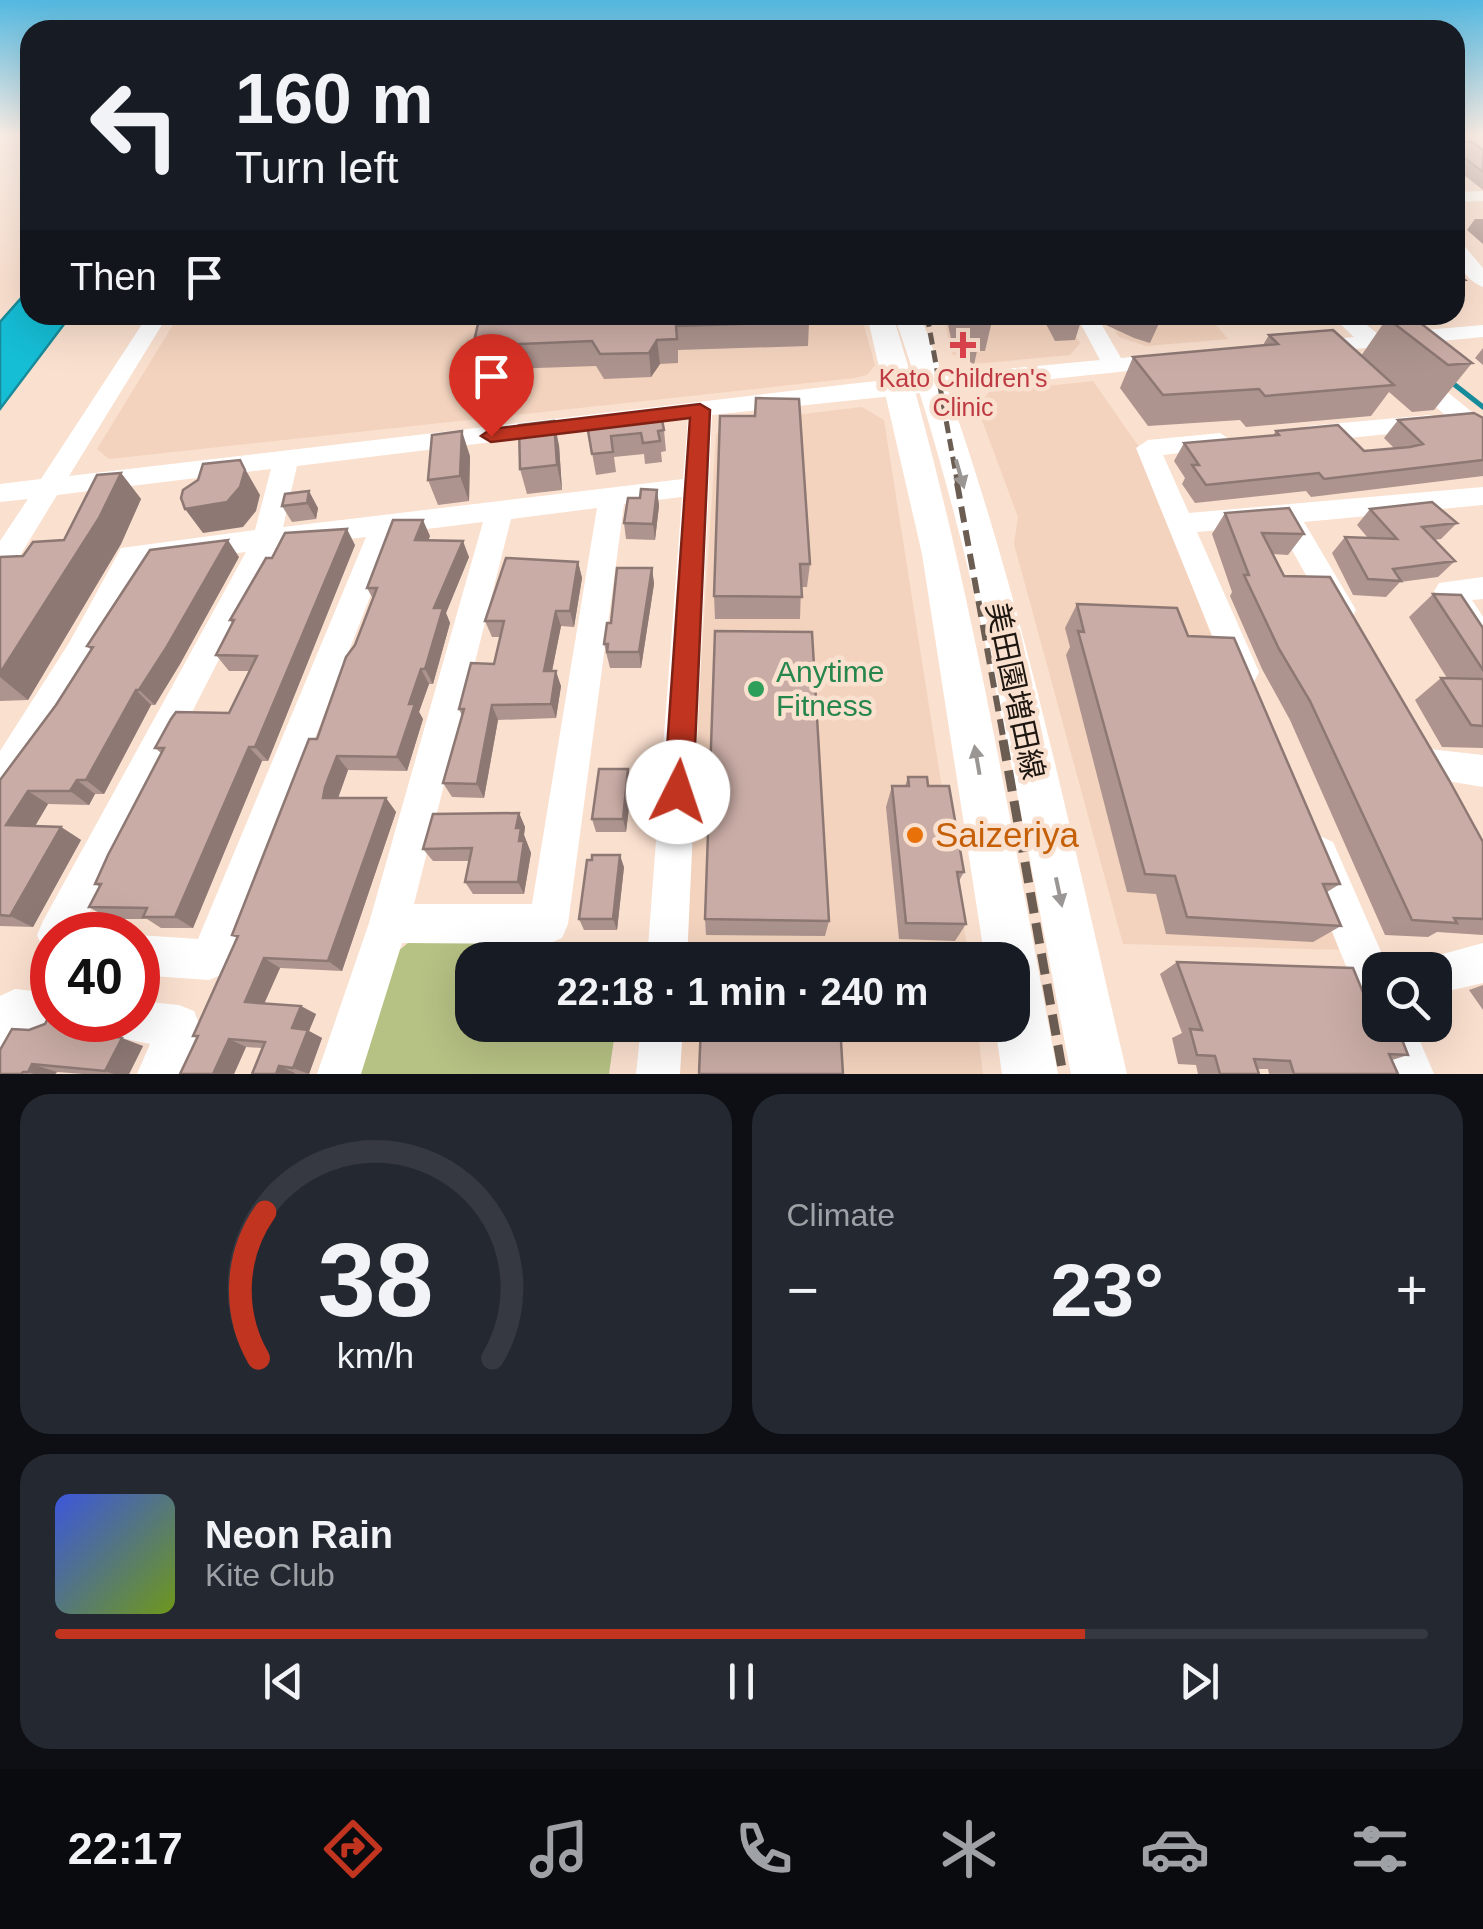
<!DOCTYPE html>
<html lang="en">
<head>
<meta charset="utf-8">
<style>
  :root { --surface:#171b24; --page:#242831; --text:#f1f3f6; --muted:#9ea1a6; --line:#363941; --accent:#c03420 }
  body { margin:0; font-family:Arial,"Noto Sans JP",sans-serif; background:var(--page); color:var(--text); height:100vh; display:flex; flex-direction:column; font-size:38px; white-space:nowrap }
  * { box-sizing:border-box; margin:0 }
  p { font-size:32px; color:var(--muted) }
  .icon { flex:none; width:55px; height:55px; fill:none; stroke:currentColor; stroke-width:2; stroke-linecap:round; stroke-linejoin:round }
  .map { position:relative; height:1074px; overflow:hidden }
  .drawer { display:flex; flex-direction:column; gap:20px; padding:20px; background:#0d0f14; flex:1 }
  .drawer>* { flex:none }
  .top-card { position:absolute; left:20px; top:20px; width:1445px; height:305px; border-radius:30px; box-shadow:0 10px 40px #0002; background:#171b24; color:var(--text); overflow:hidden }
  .tools { position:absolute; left:1362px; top:952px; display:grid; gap:20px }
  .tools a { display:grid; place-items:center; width:90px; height:90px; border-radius:20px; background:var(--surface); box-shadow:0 10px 40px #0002; font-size:50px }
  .speed { position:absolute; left:30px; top:912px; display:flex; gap:20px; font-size:50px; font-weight:700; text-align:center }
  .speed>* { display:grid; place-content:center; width:130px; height:130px; border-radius:50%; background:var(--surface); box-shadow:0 10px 40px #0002; line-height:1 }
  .speed .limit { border:15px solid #d22; background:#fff; color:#111 }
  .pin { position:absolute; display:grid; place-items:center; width:85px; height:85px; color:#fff; margin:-102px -42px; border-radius:50% 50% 50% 0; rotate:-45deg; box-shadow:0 0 10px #0007 }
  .pin .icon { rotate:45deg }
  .me { position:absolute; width:110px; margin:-55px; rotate:4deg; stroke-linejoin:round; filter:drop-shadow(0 0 8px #0008) }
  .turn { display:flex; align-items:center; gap:35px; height:210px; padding:0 50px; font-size:45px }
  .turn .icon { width:130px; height:130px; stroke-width:2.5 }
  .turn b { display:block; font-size:70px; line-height:85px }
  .then { display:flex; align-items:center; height:95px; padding:0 50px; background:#0003; gap:20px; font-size:38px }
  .big { font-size:75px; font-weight:700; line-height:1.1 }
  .drawer .card { flex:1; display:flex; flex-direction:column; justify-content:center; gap:15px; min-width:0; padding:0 35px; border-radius:30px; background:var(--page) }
  .drawer .dial { align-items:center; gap:0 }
  .dial svg { height:260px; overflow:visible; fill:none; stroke:var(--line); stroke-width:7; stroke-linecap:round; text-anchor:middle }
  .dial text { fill:var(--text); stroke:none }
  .song { display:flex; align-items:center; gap:30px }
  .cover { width:120px; height:120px; border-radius:15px; background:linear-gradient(135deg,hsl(230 70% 55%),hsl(80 70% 35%)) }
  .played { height:10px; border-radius:5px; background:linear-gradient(90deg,var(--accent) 75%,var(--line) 75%) }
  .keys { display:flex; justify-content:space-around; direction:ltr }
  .heat { display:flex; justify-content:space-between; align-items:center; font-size:55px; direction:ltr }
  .drawer .tiles { flex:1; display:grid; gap:20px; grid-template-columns:1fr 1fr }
  .card:last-child { grid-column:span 2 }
  .trip { position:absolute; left:455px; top:942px; width:575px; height:100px; border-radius:30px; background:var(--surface); box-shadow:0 10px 40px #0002; font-weight:700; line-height:100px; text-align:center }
  .tabs { display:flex; height:160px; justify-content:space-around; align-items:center; background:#090b0e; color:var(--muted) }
  .tabs .icon { width:70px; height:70px }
  .tabs .current { color:var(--accent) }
  .tabs b { font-size:45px; color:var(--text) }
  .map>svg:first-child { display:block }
</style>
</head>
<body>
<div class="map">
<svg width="1483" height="1074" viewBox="0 0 1483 1074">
  <rect width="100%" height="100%" fill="#fae0cf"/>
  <!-- built -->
  <path fill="#f3d3be" d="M179 315H861L875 365 867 375 855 378 109 459 97 449Z
    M943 315H1064L1080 343 1070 355 974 364 952 354Z
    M1106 315H1208L1228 339 1146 346 1119 337Z
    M1093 381 1139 447 1209 630 1343 950 1123 944 1014 544 1018 517 977 407 989 392Z
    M862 407 884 420 969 960H682L716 434 729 423Z
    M677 1025H977L983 1074H674Z"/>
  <!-- green -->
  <path fill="#b6c184" d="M414 938 625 946 623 960H472V1025H616L609 1074H354L391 957Z"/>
  <!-- water -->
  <path fill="#15bdd5" stroke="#188b9a" stroke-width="2.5" d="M30 288V315H71L0 409V322Z"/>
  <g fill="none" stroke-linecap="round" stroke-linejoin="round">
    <!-- stream -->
    <path stroke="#188b9a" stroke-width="5" d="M1455 385 1483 407"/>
    <!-- minor -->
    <path fill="#fff" fill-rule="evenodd" d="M1483 191V201L1455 202V192Z
      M1455 241 1462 243 1483 268V287C1464 280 1455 260 1455 241Z
      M148 315H168L69 476 867 382 1100 360 1076 315H1096L1121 358 1166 353 1177 360 1166 367 712 415 687 960H647L682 497 624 504 568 924 562 938 548 944 402 943 361 1074H317L369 923 483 522 395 533 223 974 209 980 138 975V935L198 939 366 537 276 548 78 935H52V953L43 949 37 935 43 921 246 552 140 565 91 661 12 794 0 798V751L69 643 121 548 255 530 271 469 57 495 10 572 0 575V541L28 499 0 502V484L41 479ZM688 418 683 479 283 527 297 466ZM597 508 532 904H414L511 519Z
      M1331 315H1354L1378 334 1483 325V337L1390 346 1379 353 1368 348 1305 352 1302 347 1305 342 1354 337Z
      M1415 370 1423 372 1483 421V442L1474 440 1407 382 1404 377 1407 372Z
      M1430 415 1439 417 1442 423 1439 429 1308 442 1296 434 1308 426Z
      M1220 433 1232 441 1229 447 1163 455 1189 513 1483 487V505L1304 522 1356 610 1352 618 1341 622 1330 618 1278 525 1197 532 1259 672 1254 682 1243 685 1232 682 1227 672 1136 448 1148 440Z
      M1483 577V599L1472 600 1483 617V654L1472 650 1434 591 1439 583Z
      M1429 749 1483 755V787L1417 776 1412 765 1417 754Z
      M1320 836 1333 842 1389 970H1380V1025H1413L1434 1074H1390L1371 1025 1374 1016 1365 1013 1301 855 1307 842Z
      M1483 943V983L1435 994V970H1416L1421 960Z
      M15 989 52 993V1020H70L67 1029 52 1035 26 1032 15 1051 0 1057V996Z
      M138 1001 179 1005 194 1011 200 1026 181 1074H137L150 1044 106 1035 100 1020H138Z
      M641 1025H683L680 1074H636Z"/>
    <!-- major -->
    <path fill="#fff" fill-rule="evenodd" d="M867 315H893C969 564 1009 820 1058 1074H1002L995 1025H1012V960H985L922 554Z
      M894 315H920C1016 560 1067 819 1127 1074H1071C1021 819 980 561 894 315Z"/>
    <!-- rail-far2 -->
    <path stroke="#6c5d53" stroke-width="5" stroke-dasharray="12 6" stroke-linecap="butt" d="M927 315 958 486"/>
    <!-- rail-far1 -->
    <path stroke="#6c5d53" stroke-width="6" stroke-dasharray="16 8" stroke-linecap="butt" d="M957 483 1004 742"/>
    <!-- rail -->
    <path stroke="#6c5d53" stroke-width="9" stroke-dasharray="21 10" stroke-linecap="butt" d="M1003 740 1063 1074"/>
  </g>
  <!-- wall -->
  <path fill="#ad948e" d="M1455 139 1483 150V190L1455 168Z
    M1475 219H1483V244L1467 230Z
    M477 315H808L809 322 808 346 678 350V363L660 364 651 377 604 379 596 366 480 370 473 346 478 322Z
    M946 315H1010L1008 321H992L985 351H977L974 365 953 348Z
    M1049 315H1083L1075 340 1055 341 1046 324Z
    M1110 315H1160L1161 319 1150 343 1134 338 1106 325Z
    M1387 318 1472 363 1434 410 1412 412 1389 392 1371 416 1246 427 1240 420 1148 426 1120 388 1133 357 1263 345 1269 335 1361 356Z
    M1483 348V365L1475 358Z
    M720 416 810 564 807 587H801L800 619H715L714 596Z
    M1483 418V476L1311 497 1306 491 1195 503 1182 484 1185 478 1174 461 1184 443 1273 435 1276 431 1364 451 1394 448 1384 438 1398 420Z
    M587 425 664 430 666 451 661 452 662 462 645 464 644 454 614 457 616 472 596 475Z
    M559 445 562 490 527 494 520 469Z
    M470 456 469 501 438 505 428 480Z
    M121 473 141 499 121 544 28 700 0 701V557L23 556 64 540Z
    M657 490 659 506 655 540 626 539 624 523 640 498Z
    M285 494 318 508 316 519 292 522 282 506Z
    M1370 509 1457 523 1441 539 1434 540 1455 561 1438 577 1400 582 1386 597 1353 595 1332 553 1345 537 1368 538 1357 525Z
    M1225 513 1304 534 1288 555 1273 554 1284 576 1483 842V935L1437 932 1428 937 1385 935 1290 720 1262 669 1230 596 1232 592 1212 534Z
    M430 536 428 540 469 557 446 613 450 623 433 684H429L419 712 423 719 407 771 348 770 338 798H386L396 812 342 971 280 968 264 1003 316 1014 309 1031 322 1038 309 1074H252L262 1048 246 1047 234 1074H180L197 1037 193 1036 237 938 232 935 317 739 373 599 367 588Z
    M355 545 268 761H262L193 928H161L147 919H109L89 907 100 887 95 884 161 753 155 748 229 713 250 671H229L216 655 233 624 230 620 272 558Z
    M239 557 180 664 155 705H151L104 794H95L89 805 48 804 35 826 61 827 81 840 33 927 0 926V780L56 705 91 650 87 646Z
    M578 562 582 578 574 627 561 626 552 671 561 686 556 718 498 720 484 798 452 797 443 783 462 716 459 709 494 664 500 637H492L485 621Z
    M652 568 654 584 641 668H610L604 644 611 623Z
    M1433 594 1483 628V748L1442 747 1415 700 1441 678H1447L1409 617Z
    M1077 604 1188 636 1340 884 1327 892 1341 926 1313 942 1166 934 1156 894 1127 892 1066 655 1070 647 1065 628Z
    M908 777 964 872 959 881 966 924 955 941 899 939 886 807 892 786H905Z
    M632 783 626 832H596L592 819Z
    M519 813 525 827 524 835 531 853 524 894H473L465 882 469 861H433L423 849Z
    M624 867 617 930H584L579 919Z
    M705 919 829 921 825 936 706 935Z
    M1177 962 1381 1036 1408 1055 1392 1060 1398 1074H1269L1268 1069H1257L1259 1074H1198L1196 1065 1178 1064 1172 1038 1182 1033 1160 974Z
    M1483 985V1010L1469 990Z
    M52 1020H80L99 1027 103 1035 143 1046 129 1074H83L57 1072 55 1074H0Z"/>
  <!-- shaded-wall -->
  <path fill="#8d7874" d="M1465 280 1455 295V282Z
    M657 340 660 364 651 377 649 353Z
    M554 421 559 445 562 490 557 465Z
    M462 431 470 456 469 501 460 476Z
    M240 460 260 495 256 511 243 527 203 533 185 509Z
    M121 473 141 499 121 544 28 700 0 677V673Z
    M657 490 659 506 655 540 653 524Z
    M309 491 318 508 316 519 307 503Z
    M423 520 430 536 423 556 415 540Z
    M347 529 355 545 268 761 255 747Z
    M228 540 239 557 180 664 155 705 139 690Z
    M463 541 469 557 446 613 450 623 433 684 425 669 434 608Z
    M578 562 582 578 574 627 570 611Z
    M652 568 654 584 641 668 639 652Z
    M556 611 561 626 549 686 544 671Z
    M421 669 429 684 419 712 423 719 407 771 397 757 409 704Z
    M556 671 561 686 556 718 551 704Z
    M136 690 151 705 104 794 86 780Z
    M492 705 498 720 484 798 477 784Z
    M249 747 262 761 193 928 175 917Z
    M337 756 348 770 337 801 323 798 325 787Z
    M628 769 632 783 626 832 623 819Z
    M77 780 95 794 89 805 70 791Z
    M28 791 48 804 28 838 6 825Z
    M386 798 396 812 342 971 328 961Z
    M519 813 525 827 524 835 531 853 524 894 518 882 519 841 516 828Z
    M61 827 81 840 33 927 10 916Z
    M620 855 624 867 617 930 613 919Z
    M264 958 280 968 261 1011 245 1002Z
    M301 1006 316 1014 309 1031 322 1038 309 1074 293 1068 292 1028Z
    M77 1020 99 1027 105 1039 83 1030Z
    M122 1038 143 1046 129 1074H114L105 1071Z
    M229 1039 246 1047 234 1074H213Z
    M32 1064 57 1072 55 1074H34L28 1072Z
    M279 1066 295 1073V1074H276Z"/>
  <!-- building -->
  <path fill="#c9aca5" stroke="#8d7874" stroke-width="2.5" d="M1455 139 1457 141 1473 142 1483 150V172L1455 151Z
    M1455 273 1465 280 1455 282Z
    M480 315H808L809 322 676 326 677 339 657 340 649 353 600 354 592 341 473 346Z
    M1410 315 1472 363 1448 365 1387 318Z
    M1333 330 1394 385 1265 396 1259 389 1163 395 1133 357 1278 344 1269 335Z
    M756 398 799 399 810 564H800L802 597 714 596 720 416H755Z
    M1474 413 1483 418V460L1324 479 1319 473 1206 485 1192 465H1199L1184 443 1279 435 1276 431 1338 425 1364 451 1410 447 1423 444 1398 420Z
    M661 415 664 430 658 431 660 441 643 443 641 433 611 436 613 452 592 454 587 425Z
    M554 421 557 465 520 469 519 425Z
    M462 431 460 476 428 480 432 435Z
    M240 460 245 470 240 487 227 502 185 509 181 498 183 490 198 480 203 464Z
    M121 473 99 518 0 673V557L23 556 33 542 64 540 97 475Z
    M641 489 657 490 653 524 624 523 628 498H640Z
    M309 491 307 503 282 506 285 494Z
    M1432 502 1457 523 1422 527 1455 561 1393 569 1401 581 1368 579 1345 537 1397 539 1370 509Z
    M1289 508 1304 534 1262 533 1284 576 1330 577 1449 780 1483 842V919L1454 918 1457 923 1412 920 1310 701 1279 649 1244 575H1249L1225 513Z
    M393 520H423L415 540 463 541 434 608H443L425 669H421L409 704H415L397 757 337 756 325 787 323 798H386L328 961 264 958 245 1002 301 1006 292 1028 308 1030 293 1068 279 1066 276 1074H252L265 1042 229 1039 213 1074H180L198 1036H193L238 936 232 935 309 739H317L346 657 355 645 377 588H367Z
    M347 529 255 747H249L175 917H143L147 908 89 907 101 884H95L108 855 164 748H155L171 719 176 712 229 713 257 656 216 655 234 620H230L266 558H272L285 533Z
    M228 540 166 648 139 690H136L86 780H77L70 791H28L6 825 61 827 10 916 0 915V780L56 705 93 647 87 646 150 550Z
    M506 558 578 562 570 611H556L544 671H556L551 704 492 705 477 784 443 783 464 709H459L471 663 494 664 504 621H485Z
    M617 568H652L639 652H607L608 644H604L607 623H611Z
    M1433 594 1461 595 1483 628V670Z
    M1077 604 1177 608 1188 636 1234 638 1340 884H1323L1341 926 1187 917 1175 876 1145 874 1078 631 1084 632Z
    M715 631 812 632 829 921 705 919Z
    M1441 678 1483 679V726L1471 725Z
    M599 769H628L623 819H592Z
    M908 777H927L928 786H949L964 872H957L966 924 906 923 892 786H909Z
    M519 813 516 828H521L519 841H524L518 882H465L472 848 423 849 433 814Z
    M592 855H620L613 919H579L587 860H592Z
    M515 955 514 960H499V956Z
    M1177 962 1353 968 1381 1036 1401 1037 1408 1055 1389 1054 1398 1074H1294L1290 1061 1254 1059 1259 1074H1220L1215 1056 1197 1055 1190 1029 1202 1030Z
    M51 1012 52 1013V1020H77L83 1030 122 1038 105 1071 32 1064 28 1072H23L21 1074H0V1050L12 1029 29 1030 45 1024Z
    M701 1025H840L843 1074H699Z"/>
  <!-- one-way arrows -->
  <defs><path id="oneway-solid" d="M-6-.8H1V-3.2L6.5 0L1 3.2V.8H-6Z" transform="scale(2.5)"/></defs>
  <g fill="#9a9693">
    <use href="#oneway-solid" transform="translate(960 474) rotate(74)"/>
    <use href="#oneway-solid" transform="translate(977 760) rotate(-100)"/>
    <use href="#oneway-solid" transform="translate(1059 892) rotate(78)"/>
  </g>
  <!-- sky -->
  <linearGradient id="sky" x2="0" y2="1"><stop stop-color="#53b8e0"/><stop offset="0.47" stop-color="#fdf1e9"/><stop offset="1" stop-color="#fdf1e9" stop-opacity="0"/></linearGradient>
  <rect width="1483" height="286" fill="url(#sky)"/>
  <!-- route -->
  <path fill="#c03420" stroke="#7d2215" stroke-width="2.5" d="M700 404 710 410 693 792 689 802 678 806 668 802 664 792 690 418 491 442 481 436 491 429Z"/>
  <!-- markers -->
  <path fill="#e0444e" stroke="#fae0cf" stroke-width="4" d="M958 330h10v10h10v10h-10v10h-10v-10h-10v-10h10z"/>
  <circle fill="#2e9e5b" stroke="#fae0cf" stroke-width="4" cx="756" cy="689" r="10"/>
  <circle fill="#e8710a" stroke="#fae0cf" stroke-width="4" cx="915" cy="835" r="10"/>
  <g text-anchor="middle" stroke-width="9" stroke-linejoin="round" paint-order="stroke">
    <!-- far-health labels -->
    <g font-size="25" fill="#be3a42" stroke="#fae0cf">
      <text x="963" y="387">Kato Children's<tspan x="963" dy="29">Clinic</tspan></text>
    </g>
    <!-- leisure labels -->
    <g font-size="30" fill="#27864d" stroke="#fae0cf" text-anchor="start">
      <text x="776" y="682">Anytime<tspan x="776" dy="34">Fitness</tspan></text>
    </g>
    <!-- street labels -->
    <g font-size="30" fill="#1e1610" stroke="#fae0cf">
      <text transform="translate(1015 691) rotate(78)" y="10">美田園増田線</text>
    </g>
    <!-- near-food labels -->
    <g font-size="35" fill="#c56008" stroke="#fae0cf" text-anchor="start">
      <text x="935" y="847">Saizeriya</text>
    </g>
  </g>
</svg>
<div class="tools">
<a><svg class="icon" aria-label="search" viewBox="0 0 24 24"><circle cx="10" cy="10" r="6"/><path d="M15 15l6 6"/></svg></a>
</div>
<div class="speed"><div class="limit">40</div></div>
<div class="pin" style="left:491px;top:436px;background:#d93025"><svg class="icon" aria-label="arrive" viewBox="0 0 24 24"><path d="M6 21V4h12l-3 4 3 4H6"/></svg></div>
<svg class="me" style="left:678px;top:792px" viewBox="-20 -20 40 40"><circle r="19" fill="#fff"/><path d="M0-13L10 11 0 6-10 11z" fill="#c03420"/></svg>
<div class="trip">22:18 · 1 min · 240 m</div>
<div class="top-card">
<div class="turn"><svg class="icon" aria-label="left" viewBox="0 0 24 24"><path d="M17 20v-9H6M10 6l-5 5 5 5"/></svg><div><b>160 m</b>Turn left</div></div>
<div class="then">Then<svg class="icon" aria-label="arrive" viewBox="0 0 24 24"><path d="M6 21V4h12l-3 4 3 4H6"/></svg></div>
</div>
</div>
<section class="drawer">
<div class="tiles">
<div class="card dial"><svg viewBox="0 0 100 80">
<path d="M14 69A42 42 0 1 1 86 69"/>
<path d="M14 69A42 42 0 0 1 16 24" stroke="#c03420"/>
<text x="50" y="56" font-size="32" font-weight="700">38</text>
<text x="50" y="72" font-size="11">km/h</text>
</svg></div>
<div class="card"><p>Climate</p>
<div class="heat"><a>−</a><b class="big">23°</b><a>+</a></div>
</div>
<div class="card">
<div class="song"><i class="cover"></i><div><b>Neon Rain</b><p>Kite Club</p></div></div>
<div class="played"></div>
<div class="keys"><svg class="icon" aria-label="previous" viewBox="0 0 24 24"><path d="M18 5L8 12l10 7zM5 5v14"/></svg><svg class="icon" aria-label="pause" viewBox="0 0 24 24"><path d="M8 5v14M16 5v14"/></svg><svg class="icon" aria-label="next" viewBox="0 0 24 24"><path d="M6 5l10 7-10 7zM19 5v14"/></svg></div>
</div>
</div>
</section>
<nav class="tabs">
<b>22:17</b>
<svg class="icon current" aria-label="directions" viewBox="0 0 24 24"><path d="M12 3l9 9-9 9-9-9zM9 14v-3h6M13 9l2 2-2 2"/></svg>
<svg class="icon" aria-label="music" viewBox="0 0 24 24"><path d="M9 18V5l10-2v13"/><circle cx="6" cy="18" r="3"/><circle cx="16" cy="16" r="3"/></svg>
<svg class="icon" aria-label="phone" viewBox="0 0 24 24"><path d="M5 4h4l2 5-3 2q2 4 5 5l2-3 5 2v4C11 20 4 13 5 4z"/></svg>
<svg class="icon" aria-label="climate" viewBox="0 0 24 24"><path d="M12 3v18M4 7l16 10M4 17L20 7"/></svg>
<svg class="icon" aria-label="car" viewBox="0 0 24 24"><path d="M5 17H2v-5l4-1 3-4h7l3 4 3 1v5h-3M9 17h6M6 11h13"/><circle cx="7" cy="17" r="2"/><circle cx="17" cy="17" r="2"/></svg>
<svg class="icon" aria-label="filters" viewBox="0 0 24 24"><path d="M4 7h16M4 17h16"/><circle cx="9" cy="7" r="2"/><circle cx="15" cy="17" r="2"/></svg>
</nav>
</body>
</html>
